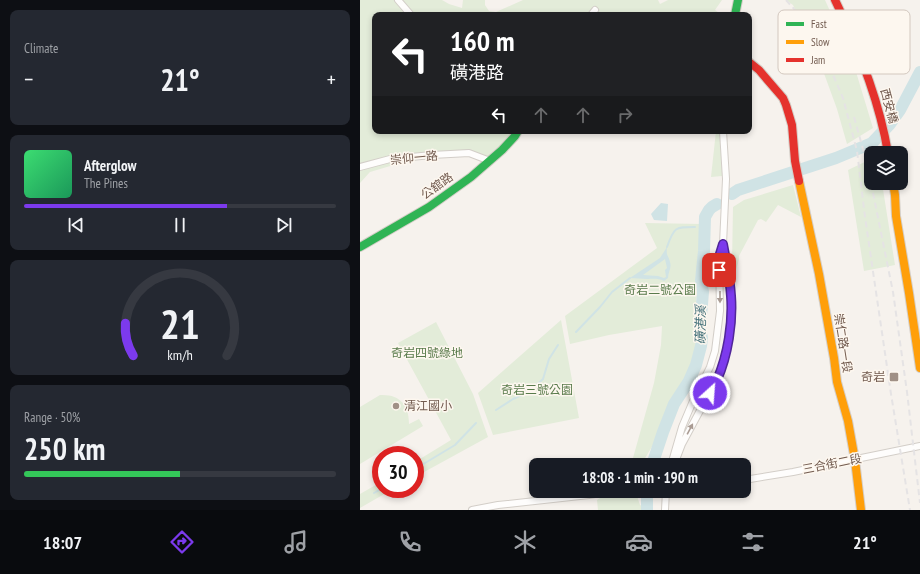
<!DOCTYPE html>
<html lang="en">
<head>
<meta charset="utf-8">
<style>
  :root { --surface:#171b24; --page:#242831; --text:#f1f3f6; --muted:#9ea1a6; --line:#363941; --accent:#7c3aed }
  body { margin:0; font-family:"PT Sans Narrow","Noto Sans TC",sans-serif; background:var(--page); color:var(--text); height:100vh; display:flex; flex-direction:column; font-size:15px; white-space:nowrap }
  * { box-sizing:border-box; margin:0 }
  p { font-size:13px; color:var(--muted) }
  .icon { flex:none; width:22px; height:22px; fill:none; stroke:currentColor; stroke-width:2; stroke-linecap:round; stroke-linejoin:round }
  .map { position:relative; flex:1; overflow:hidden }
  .drawer { display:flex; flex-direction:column; gap:10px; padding:10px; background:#0d0f14; width:360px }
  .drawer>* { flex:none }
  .hud { position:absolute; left:12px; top:12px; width:380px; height:122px; border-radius:8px; box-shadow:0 2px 6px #0003; background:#202124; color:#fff; overflow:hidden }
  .tools { position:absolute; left:504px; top:146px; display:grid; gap:8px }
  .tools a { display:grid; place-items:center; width:44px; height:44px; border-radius:8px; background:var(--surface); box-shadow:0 2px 6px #0003; font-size:20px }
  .speed { position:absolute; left:12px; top:446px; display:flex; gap:8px; font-size:20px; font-weight:700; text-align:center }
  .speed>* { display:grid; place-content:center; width:52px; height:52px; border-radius:50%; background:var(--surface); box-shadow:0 2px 6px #0003; line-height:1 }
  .speed .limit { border:6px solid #d22; background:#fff; color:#111 }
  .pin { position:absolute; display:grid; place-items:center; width:34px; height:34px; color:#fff; margin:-17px; border-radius:8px; box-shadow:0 2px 6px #0006 }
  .me { position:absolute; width:44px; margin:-22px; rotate:26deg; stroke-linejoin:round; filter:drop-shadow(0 0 3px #0008) }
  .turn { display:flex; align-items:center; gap:14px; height:84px; padding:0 12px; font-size:18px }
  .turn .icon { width:52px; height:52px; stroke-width:2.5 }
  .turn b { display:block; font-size:28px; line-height:34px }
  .lanes { display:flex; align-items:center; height:38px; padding:0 12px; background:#0003; justify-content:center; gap:20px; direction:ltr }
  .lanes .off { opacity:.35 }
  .big { font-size:30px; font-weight:600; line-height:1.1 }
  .drawer .card { flex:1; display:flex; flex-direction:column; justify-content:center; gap:6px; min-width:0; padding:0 14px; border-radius:8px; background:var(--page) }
  .drawer .dial { align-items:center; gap:0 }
  .dial svg { height:104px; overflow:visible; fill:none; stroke:var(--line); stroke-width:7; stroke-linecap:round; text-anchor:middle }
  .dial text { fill:var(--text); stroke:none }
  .song { display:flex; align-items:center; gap:12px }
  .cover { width:48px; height:48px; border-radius:6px; background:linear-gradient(135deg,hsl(140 70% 55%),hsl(150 70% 35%)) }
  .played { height:4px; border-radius:2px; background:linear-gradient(90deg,var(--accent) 65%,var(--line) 65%) }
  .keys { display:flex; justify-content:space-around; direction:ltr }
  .heat { display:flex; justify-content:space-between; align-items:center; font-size:22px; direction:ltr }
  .charge { height:6px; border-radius:3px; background:linear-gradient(90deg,#34c759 50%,var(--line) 0) }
  .trip { position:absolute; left:169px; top:458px; width:222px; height:40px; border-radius:8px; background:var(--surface); box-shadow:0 2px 6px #0003; font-weight:600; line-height:40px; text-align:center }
  .tab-bar { display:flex; height:64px; justify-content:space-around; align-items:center; background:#090b0e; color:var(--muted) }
  .tab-bar .icon { width:28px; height:28px }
  .tab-bar .on { color:var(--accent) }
  .tab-bar b { font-size:18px; color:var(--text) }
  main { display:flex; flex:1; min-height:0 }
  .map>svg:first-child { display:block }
</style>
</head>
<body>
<main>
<section class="drawer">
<div class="card"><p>Climate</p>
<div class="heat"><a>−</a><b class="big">21°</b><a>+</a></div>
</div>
<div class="card">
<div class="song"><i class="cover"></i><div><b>Afterglow</b><p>The Pines</p></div></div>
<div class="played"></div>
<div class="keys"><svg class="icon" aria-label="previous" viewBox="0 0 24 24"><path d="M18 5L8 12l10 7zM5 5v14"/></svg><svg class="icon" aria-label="pause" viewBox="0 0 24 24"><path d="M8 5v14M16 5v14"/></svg><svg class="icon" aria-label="next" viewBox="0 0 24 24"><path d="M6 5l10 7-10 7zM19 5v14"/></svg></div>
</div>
<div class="card dial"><svg viewBox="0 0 100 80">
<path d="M14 69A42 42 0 1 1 86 69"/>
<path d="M14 69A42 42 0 0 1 8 44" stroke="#7c3aed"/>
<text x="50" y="56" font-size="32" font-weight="700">21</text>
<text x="50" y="72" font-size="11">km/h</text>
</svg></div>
<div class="card"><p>Range · 50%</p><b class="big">250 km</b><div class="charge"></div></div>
</section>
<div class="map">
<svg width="560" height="510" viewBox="0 0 560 510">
  <rect width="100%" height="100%" fill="#f6f2ed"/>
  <!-- green -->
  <path fill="#e3ecd9" d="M0 0H82L89 4 102 8 103 0H125V5L129 11 136 12 163 0H298L300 4 308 0H362L355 10 362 15H15V131H155L132 156 122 160 110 155 47 161 10 172 0 183Z
    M426 0H465L493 62 513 128 487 144 477 109 462 68 433 5Z
    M356 131H361L362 176 351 177Z
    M511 159V183H522L535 265 504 271 488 170Z
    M433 185 441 217 418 205 406 222 401 219 398 220 379 256V260L373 279 372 264 373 207 384 200Z
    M285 223 343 224 334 326 336 347 331 364 326 378 312 403V413L308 424 296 440 281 465H271L294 383 301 345 302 326 249 335 210 344 205 316 297 248Z
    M201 320 219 418 133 435 118 393Z
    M76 322 113 394 128 437 55 477V462L91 440 38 343Z
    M20 395C40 394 49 405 49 424L59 419 63 426 0 464V407Z
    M21 482V489H33L0 508V494Z
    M276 493 280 505 283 507V510H238L237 500 240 498Z"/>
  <!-- water -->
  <path fill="#d0e3e5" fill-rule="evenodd" d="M301 203 308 204 307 221 294 220 291 214Z
    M307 247C306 257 308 254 310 262 312 268 308 272 308 278L304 281C298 278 293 279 287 279 281 279 276 278 270 278L300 258ZM305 259 307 268 305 270 306 277 304 278 298 276 283 275Z"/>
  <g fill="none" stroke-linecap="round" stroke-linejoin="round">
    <!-- stream -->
    <path stroke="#d0e3e5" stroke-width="2" d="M307 247C314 227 315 227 335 227
      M216 332 240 307 252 292 270 278
      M136 410 153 399 169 392 183 379 189 359 198 345
      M55 469 95 445 116 423
      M14 493 21 489"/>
    <!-- river -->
    <path stroke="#d0e3e5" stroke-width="12" d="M372 194 378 190 476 158 512 143 530 124 540 110 560 72
      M292 465 303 432 314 404 329 381 336 365 341 346 342 338 340 328 343 292 341 280 344 251 345 217 349 210 352 207 357 204
      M287 494V510"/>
    <defs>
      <path id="street" d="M38 0 51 15
        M231 15 235 10
        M0 167 30 159 72 155 109 153 130 161
        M311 465 322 427 333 401 350 367 355 351 360 311 359 257 363 246
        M314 465 322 444 357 379 365 356 370 334 372 316 371 296 363 244 366 179 363 131
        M384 480 433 472 560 446
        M112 510 138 505 229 495 253 491
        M305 510 306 491"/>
      <path id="fast" d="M375 15 378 0
        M0 247 69 207 111 177 142 150 155 136 158 131"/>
      <path id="slow" d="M439 181 459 274 474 358 477 382 488 421 495 460 501 510
        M533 183 535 195 536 216 549 293 560 368"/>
      <path id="jam" d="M475 0C499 49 519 99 528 153
        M389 62 399 70 423 98 426 105 432 125 435 161 439 181"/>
    </defs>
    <!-- street casing -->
    <use href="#street" stroke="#d3cec8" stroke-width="8"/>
    <!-- fast casing -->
    <use href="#fast" stroke="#d4cec7" stroke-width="10"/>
    <!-- slow casing -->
    <use href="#slow" stroke="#d4cec7" stroke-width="10"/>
    <!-- jam casing -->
    <use href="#jam" stroke="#d4cec7" stroke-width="10"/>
    <!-- street -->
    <use href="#street" stroke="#fefdfc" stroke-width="6"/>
    <!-- fast -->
    <use href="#fast" stroke="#30b455" stroke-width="8"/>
    <!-- slow -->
    <use href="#slow" stroke="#ff9f0a" stroke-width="8"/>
    <!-- jam -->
    <use href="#jam" stroke="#e5322d" stroke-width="8"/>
    <!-- rail -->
    <path stroke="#e5e3e4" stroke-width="2" stroke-dasharray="6 4" stroke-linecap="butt" d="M426 0 443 19 464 54 483 98 497 151 505 217 531 394 550 510
      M494 117 503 149 511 183
      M511 183 533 292 547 392 560 503"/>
  </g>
  <!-- one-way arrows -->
  <defs><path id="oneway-solid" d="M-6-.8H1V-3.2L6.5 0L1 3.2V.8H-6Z"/></defs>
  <g fill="#aa9c94">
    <use href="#oneway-solid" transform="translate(360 297) rotate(90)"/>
    <use href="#oneway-solid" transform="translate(330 429) rotate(-62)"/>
  </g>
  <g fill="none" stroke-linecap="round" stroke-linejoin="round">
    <defs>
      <path id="route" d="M350 393C352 389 355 384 357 380 368 355 373 322 371 296 370 278 366 261 363 244L359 257V270"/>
    </defs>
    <!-- route casing -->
    <use href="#route" stroke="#51269a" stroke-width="10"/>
    <!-- route -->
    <use href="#route" stroke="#7c3aed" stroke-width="7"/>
  </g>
  <!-- markers -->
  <g fill="#a09086" stroke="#fdf7ef" stroke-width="1.5">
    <rect x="529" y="372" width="10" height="10" rx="2"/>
    <circle cx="36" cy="406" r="4"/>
  </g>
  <g text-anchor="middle" stroke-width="3" stroke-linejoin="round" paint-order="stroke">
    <!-- street labels -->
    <g font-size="12" fill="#725b4f" stroke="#fdf7ef">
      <text transform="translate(529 106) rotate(75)" y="4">西安橋</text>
      <text transform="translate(54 158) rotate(-6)" y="4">崇仰一路</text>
      <text transform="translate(77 186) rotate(-36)" y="4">公舘路</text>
      <text transform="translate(483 343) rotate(81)" y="4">崇仁路一段</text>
      <text transform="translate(472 464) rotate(-11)" y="4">三合街二段</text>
    </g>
    <!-- park labels -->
    <g font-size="12" fill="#597b4b" stroke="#fdf7ef">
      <text x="300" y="294">奇岩二號公園</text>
      <text x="67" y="357">奇岩四號綠地</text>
      <text x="177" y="394">奇岩三號公園</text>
    </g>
    <!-- poi labels -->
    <g font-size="12" fill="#725b4f" stroke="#fdf7ef" text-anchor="end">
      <text x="525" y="381">奇岩</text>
      <text x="44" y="410" text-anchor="start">清江國小</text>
    </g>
    <!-- water labels -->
    <g font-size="13" font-style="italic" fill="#47737c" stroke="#fdf7ef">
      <text transform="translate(340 325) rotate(-89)" y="5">磺港溪</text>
    </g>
  </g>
  <!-- legend -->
  <rect x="418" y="10" width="132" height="64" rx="6" fill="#fdf7ef" stroke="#d3c8bf" stroke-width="1"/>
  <rect x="426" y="22" width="18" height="4" fill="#30b455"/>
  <rect x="426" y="40" width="18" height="4" fill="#ff9f0a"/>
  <rect x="426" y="58" width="18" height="4" fill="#e5322d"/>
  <g font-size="11" fill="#725b4f">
    <text x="451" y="28">Fast</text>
    <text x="451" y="46">Slow</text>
    <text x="451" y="64">Jam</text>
  </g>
</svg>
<div class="tools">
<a><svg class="icon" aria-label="layers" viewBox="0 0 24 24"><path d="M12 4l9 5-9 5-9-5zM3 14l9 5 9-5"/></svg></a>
</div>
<div class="speed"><div class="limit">30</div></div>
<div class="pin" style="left:359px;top:270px;background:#d93025"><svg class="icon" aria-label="arrive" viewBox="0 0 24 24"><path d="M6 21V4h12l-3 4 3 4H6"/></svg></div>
<svg class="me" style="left:350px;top:393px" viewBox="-20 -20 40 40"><circle r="17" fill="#7c3aed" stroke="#fff" stroke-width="3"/><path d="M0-11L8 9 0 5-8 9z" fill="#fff"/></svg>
<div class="trip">18:08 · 1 min · 190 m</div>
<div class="hud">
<div class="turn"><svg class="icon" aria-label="left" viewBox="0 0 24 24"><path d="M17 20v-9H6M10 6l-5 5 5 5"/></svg><div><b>160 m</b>磺港路</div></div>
<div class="lanes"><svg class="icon" aria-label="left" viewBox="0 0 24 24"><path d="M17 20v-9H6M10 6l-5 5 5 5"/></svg><svg class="icon off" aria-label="ahead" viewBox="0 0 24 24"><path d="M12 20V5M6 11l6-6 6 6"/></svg><svg class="icon off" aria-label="ahead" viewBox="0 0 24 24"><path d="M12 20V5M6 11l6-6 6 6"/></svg><svg class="icon off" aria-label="right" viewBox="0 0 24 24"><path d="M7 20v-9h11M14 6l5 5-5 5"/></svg></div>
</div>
</div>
</main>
<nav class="tab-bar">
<b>18:07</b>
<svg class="icon on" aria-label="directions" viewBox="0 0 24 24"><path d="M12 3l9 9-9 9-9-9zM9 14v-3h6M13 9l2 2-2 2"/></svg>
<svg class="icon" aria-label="music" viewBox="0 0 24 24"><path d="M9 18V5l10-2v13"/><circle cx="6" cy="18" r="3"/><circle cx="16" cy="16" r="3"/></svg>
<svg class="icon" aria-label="phone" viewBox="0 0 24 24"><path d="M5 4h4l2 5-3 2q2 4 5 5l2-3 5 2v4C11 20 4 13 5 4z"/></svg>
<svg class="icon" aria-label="climate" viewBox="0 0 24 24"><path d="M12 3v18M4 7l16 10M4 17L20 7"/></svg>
<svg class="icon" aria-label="car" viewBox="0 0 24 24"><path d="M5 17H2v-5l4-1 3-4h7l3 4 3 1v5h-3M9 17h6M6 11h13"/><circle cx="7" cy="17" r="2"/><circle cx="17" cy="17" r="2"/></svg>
<svg class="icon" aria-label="filters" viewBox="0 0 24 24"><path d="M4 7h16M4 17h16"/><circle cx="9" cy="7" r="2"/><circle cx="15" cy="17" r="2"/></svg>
<b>21°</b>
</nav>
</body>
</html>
